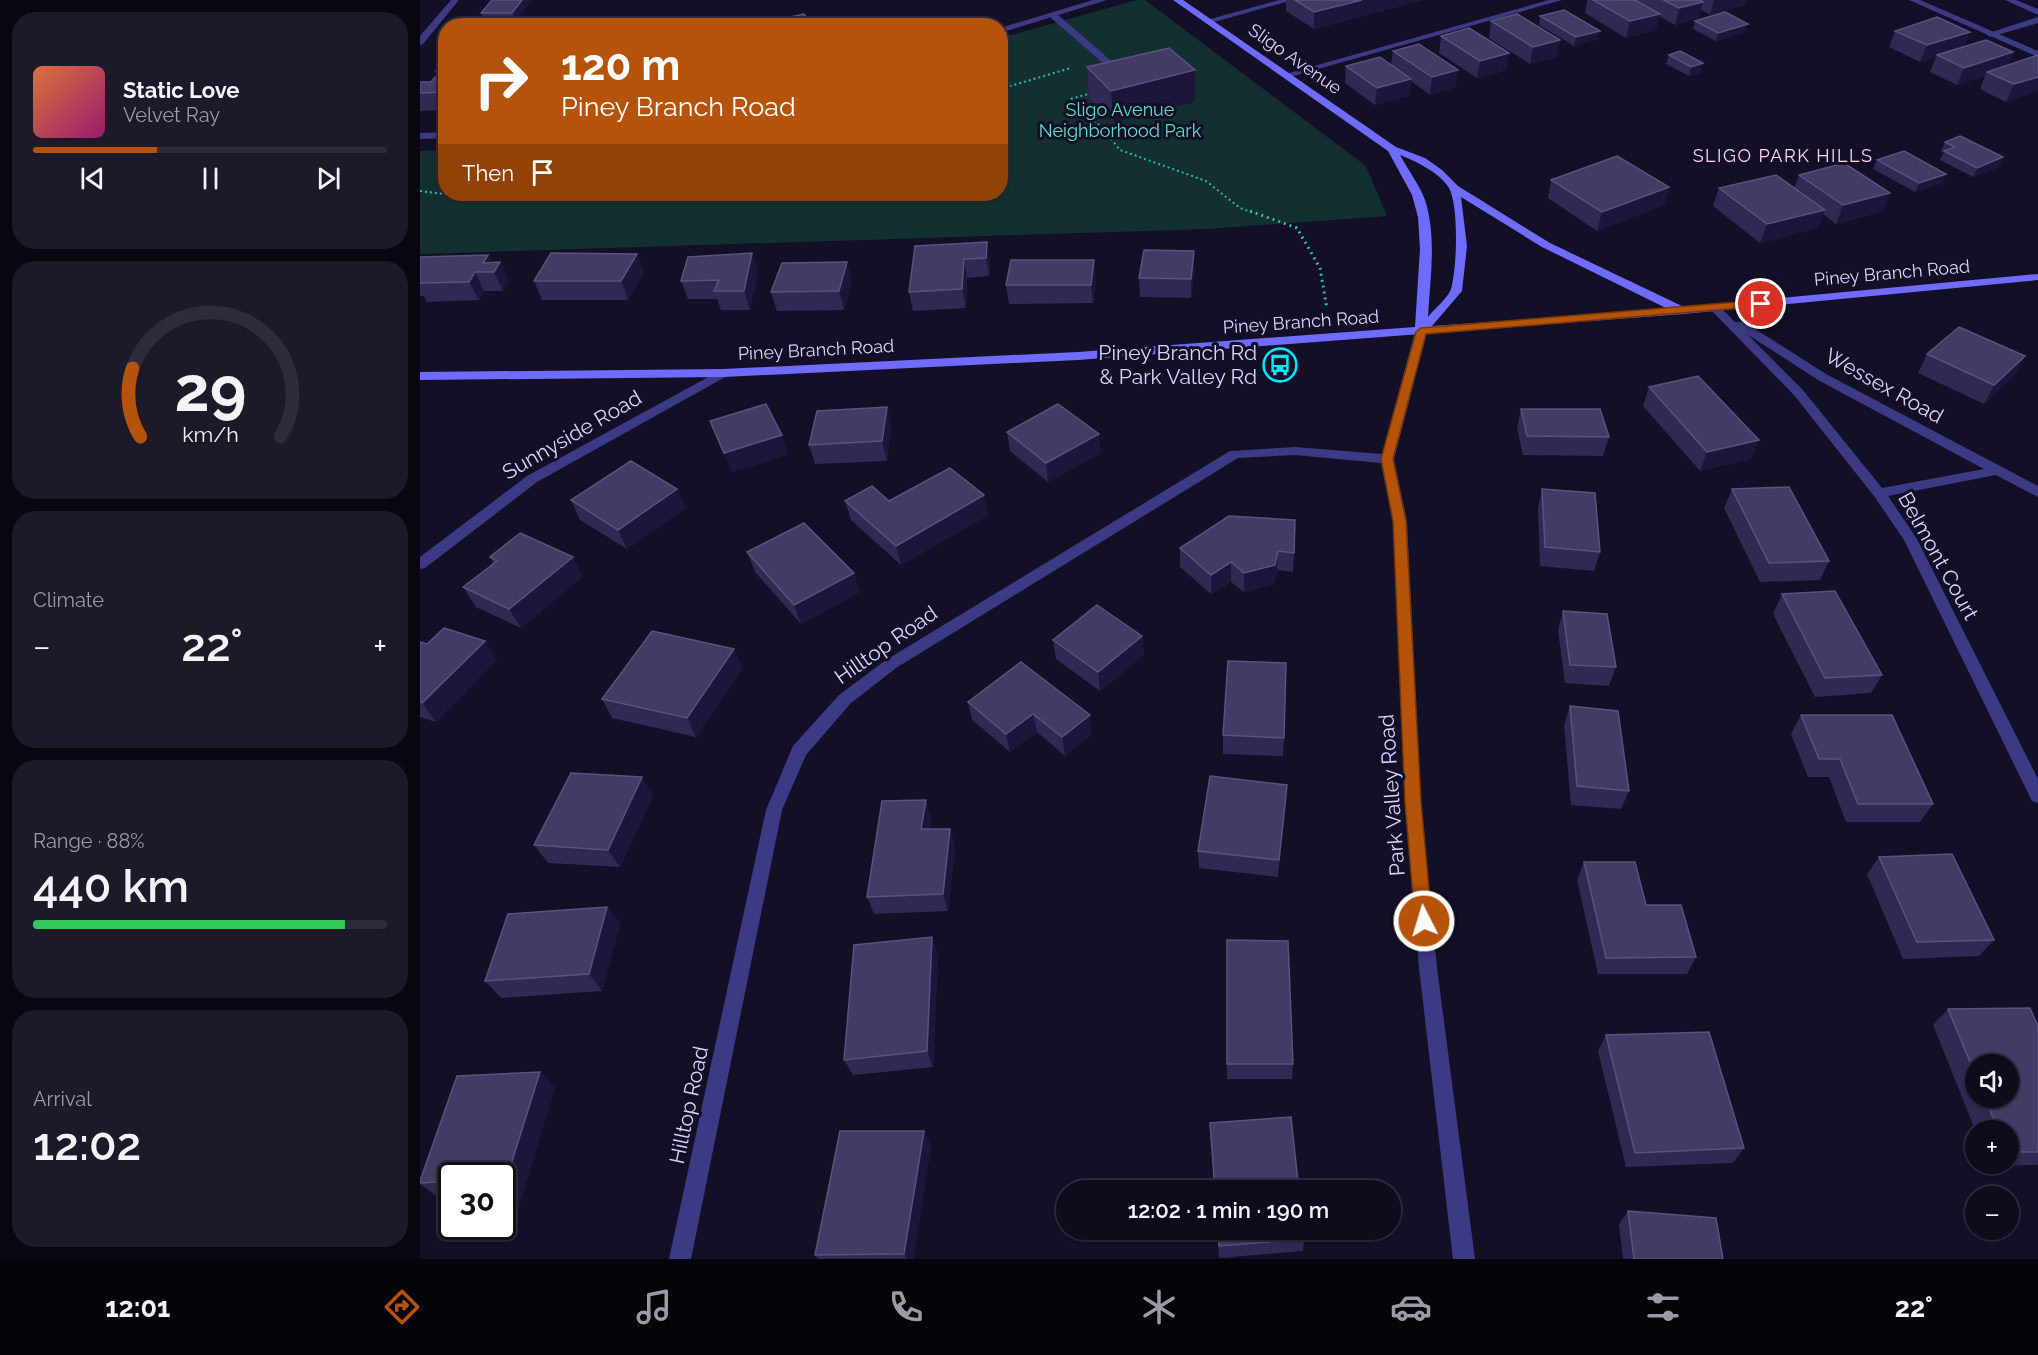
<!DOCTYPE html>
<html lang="en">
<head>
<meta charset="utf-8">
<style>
  :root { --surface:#0e0b1c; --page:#1c1929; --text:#f1f3f6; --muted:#9b9ba3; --line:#2e2b3b; --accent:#b45309 }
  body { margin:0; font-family:Raleway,sans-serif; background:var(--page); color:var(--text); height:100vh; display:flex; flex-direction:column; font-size:22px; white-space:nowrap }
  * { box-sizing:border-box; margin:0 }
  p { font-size:20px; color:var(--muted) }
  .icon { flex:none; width:33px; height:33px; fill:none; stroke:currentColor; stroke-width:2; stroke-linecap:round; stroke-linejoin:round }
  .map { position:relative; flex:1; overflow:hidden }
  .panel { display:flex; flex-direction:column; gap:12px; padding:12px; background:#08060f; width:420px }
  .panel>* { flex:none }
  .banner { position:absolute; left:18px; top:18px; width:570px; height:183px; border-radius:24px; box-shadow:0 2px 4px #0004,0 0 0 2px var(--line); background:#b45309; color:#fff; overflow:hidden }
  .tools { position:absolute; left:1545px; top:1054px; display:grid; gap:12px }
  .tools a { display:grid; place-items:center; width:54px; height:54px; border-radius:50%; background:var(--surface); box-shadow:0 2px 4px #0004,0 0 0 2px var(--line); font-size:30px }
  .speed { position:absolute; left:18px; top:1162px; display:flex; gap:12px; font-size:30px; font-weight:700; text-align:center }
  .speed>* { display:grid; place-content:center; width:78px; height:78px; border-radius:50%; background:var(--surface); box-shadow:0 2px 4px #0004,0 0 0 2px var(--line); line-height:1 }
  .speed .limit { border:3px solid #111; border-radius:9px; background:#fff; color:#111 }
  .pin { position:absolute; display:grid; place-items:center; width:51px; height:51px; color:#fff; margin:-26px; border:3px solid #fff; border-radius:50%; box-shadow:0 2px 6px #0007 }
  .me { position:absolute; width:66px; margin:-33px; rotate:355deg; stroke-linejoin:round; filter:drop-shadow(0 0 4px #0008) }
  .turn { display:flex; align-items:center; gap:21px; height:126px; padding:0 24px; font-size:27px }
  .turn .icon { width:78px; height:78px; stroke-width:2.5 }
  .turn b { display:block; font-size:42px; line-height:51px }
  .then { display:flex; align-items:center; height:57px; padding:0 24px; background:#0003; gap:12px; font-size:22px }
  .big { font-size:45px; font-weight:600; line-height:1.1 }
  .panel .widget { flex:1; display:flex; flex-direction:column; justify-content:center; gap:9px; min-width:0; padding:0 21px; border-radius:24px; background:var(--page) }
  .panel .dial { align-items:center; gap:0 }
  .dial svg { height:156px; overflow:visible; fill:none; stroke:var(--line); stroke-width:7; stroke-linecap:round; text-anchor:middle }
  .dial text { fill:var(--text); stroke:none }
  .song { display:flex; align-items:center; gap:18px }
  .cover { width:72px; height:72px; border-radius:9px; background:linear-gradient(135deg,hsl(20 70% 55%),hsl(320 70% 35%)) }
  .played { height:6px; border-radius:3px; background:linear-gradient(90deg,var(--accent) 35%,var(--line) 35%) }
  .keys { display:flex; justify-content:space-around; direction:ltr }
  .heat { display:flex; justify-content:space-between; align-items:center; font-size:33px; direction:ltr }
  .charge { height:9px; border-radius:4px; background:linear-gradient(90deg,#34c759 88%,var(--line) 0) }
  .trip { position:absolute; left:636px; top:1180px; width:345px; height:60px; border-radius:30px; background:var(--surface); box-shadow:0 2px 4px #0004,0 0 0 2px var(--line); font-weight:600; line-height:60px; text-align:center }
  .tab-bar { display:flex; height:96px; justify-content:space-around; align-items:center; background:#06040b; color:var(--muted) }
  .tab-bar .icon { width:42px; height:42px }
  .tab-bar .on { color:var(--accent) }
  .tab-bar b { font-size:27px; color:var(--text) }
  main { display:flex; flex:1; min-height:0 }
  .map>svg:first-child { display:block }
</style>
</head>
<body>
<main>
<section class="panel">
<div class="widget">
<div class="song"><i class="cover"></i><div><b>Static Love</b><p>Velvet Ray</p></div></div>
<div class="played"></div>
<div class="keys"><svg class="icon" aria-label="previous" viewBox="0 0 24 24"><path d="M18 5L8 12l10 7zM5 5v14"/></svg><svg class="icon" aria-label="pause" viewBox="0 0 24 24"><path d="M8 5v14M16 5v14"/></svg><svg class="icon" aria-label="next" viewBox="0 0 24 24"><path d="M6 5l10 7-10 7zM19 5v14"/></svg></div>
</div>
<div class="widget dial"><svg viewBox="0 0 100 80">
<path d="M14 69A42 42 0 1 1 86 69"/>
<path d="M14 69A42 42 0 0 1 10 34" stroke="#b45309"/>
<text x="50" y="56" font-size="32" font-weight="700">29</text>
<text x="50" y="72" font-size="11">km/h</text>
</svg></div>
<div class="widget"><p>Climate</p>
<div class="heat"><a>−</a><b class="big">22°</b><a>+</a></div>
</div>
<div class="widget"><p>Range · 88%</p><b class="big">440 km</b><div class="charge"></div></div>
<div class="widget"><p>Arrival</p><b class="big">12:02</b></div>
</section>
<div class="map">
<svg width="1618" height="1259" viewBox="0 0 1618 1259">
  <rect width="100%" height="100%" fill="#130f26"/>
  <!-- green -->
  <path fill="#12302f" d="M717 0H725L946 166 967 216 788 229 0 254V151L25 150 26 194H580L581 38Z"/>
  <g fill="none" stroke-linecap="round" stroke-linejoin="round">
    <!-- path-far1 -->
    <path stroke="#2fb8b0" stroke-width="2" stroke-dasharray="2 3" stroke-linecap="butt" d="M580 89 651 68
      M672 93 650 99 683 129 700 150 786 181 820 208 834 213
      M0 191C52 198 105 199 157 199 184 199 210 199 236 194"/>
    <!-- path -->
    <path stroke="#2fb8b0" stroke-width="3" stroke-dasharray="2 4" stroke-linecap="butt" d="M830 211 877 228 900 268 907 309"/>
    <!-- lane -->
    <path fill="#3d3a85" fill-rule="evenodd" d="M859 0H873L787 24 783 21Z
      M1585 0H1596L1618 9V15Z
      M631 14H637L703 71V75H697L631 18Z
      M1618 17V23L1570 37 1566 34Z"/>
    <!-- street -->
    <path fill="#3d3a85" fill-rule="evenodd" d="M31 0H39L3 44 0 45V36Z
      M673 0H687L580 33V28Z
      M1129 0H1142L870 77 862 75Z
      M1489 0H1500L1618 51V57Z
      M26 132V138L0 139V133Z
      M1295 305 1299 306 1315 322H1324L1406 374 1618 486V497L1576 475 1468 496 1497 539 1618 779V803L1612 801 1484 540 1454 496 1374 395 1291 310 1289 308ZM1327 334 1398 380 1564 469 1462 488 1382 389Z
      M1001 328 1007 332 974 459 987 521 1001 803 1017 968 1055 1259H1033L999 968 985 803 973 521 961 463 875 455 818 458 476 668 431 703 386 755 362 810 271 1259H249L346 810 373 746 419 695 466 660 810 451 875 447 962 454 995 332Z
      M303 369 307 370V376L117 482 5 568 0 569V557L107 476Z"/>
    <!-- secondary -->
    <path fill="#6f6bff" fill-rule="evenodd" d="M753 0H763L976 147 1005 158 1022 170 1038 186 1130 243 1264 307 1618 274V280L1263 314 658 360 303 377 0 380V372L303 369 658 352 995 327 1000 249 998 217 992 195 968 151ZM980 155C997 162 1019 172 1029 188 1039 207 1037 268 1031 289 1028 298 1014 309 1008 317 1010 279 1017 237 1005 200 999 184 988 170 980 155ZM1041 197 1122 247 1248 309 1012 326 1042 291 1047 246Z"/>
  </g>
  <!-- wall -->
  <path fill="#312854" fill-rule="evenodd" d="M72 0H112L95 21H89L91 26H82L63 19 61 13Z
    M866 0H1003L894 29 866 11Z
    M1167 0H1326L1325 5 1290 15 1281 10 1279 18 1255 25 1239 16 1236 30 1206 38 1165 13Z
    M1120 16 1178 39 1154 46 1119 25Z
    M1071 21 1140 40 1137 57 1110 64 1069 38Z
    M1275 21 1325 32 1296 41 1273 29Z
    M1475 31 1550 32 1543 47 1593 52 1588 65 1618 56 1586 102 1560 89 1565 76 1537 85 1510 72 1516 57 1500 62 1469 47Z
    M1021 36 1089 53 1086 70 1057 78 1019 53Z
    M973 51 1036 87 1010 95 991 81 989 96 955 105 925 83 926 66 971 65Z
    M1249 55 1281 72 1269 76 1246 64Z
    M26 59V110L0 111V82H11L18 77 16 71Z
    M667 67 775 70V102L693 122 669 98Z
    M1525 142 1579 167 1553 177 1520 160 1524 152 1521 151Z
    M1457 160 1526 174 1522 183 1495 192 1453 169Z
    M1379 175 1470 193 1463 211 1416 224 1403 214 1398 228 1340 243 1293 206 1299 188H1374Z
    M1131 180 1249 187 1244 205 1177 231 1128 198Z
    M567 242 570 261 569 276 547 278 546 308 493 311 489 292Z
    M332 253 338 272 330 310H301L297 299H268L261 281Z
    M217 254 224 272 208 300H122L114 281Z
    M68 255 72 263 80 262 89 281 83 291H64L59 300 7 302 4 296H0V257Z
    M775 269 771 298 720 297 719 278Z
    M676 279 673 303 589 304 586 285Z
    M432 281 424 310 357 311 351 292Z
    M1507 354 1595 375 1564 404 1498 373Z
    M1229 387 1339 440 1331 459 1280 471 1223 406Z
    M467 407 471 427 467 461 395 464 389 445Z
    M1101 409 1189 437 1183 456 1103 455 1097 428Z
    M290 421 362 435 368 454 312 472Z
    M587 432 681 453 628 482 590 451Z
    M1122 489 1180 552 1174 571 1120 566 1118 508Z
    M1312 489 1409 561 1400 580 1340 582 1304 508Z
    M151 500 266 508 207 549 160 520Z
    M425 501H469L568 515 481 565 431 520Z
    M809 516 874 553 873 572 857 570 854 584 824 592 811 582 791 594 760 567V548Z
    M327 552 440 592 381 624 335 572Z
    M70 557 163 576 101 628 56 607 43 587 73 564Z
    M1362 594 1462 675 1451 693 1395 697 1353 614Z
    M1143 611 1196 667 1189 686 1145 683 1138 630Z
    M722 636 724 655 680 691 636 659 633 640Z
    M0 642 77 660 16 722 0 717Z
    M601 662 672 734 645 756 617 732 590 752 552 720 548 702Z
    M323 668 276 737 192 718 182 699Z
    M1150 706 1209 791 1201 809 1151 805 1144 725Z
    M1381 715 1513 804 1500 822H1426L1409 777H1388L1371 734Z
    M803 735 864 738 863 756 803 754Z
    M233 796 200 867 128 863 114 845Z
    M866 803 858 877 779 868 778 851Z
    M511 818 510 829H530L535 847 528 911 454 914 447 897Z
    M1459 857 1574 940 1559 956 1483 959 1447 874Z
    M1164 862 1226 905 1276 957 1267 974H1178L1157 880Z
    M187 907 200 924 182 991 81 998 65 981Z
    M807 940 873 1064 872 1079H807Z
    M518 954 513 1067 433 1075 424 1060Z
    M1528 1009 1618 1026V1165L1569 1166 1568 1164H1588V1131L1556 1132 1513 1025ZM1556 1065 1588 1098H1556Z
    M1186 1035 1324 1148 1313 1163 1206 1167 1178 1051Z
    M120 1072 135 1087 94 1222H82V1176H32V1220L21 1212 26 1196 18 1197 0 1184V1181Z
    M504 1131 511 1146 493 1259H398L395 1255Z
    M1208 1211 1303 1259H1203L1199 1224Z
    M797 1230H884V1239L883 1251 799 1258Z"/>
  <!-- shaded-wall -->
  <path fill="#1d163a" d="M102 0H112L95 21 92 13Z
    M942 0H1003L894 29V12Z
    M1294 0H1326L1325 5 1290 15Z
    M1283 2 1279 18 1255 25 1259 8Z
    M1240 14 1236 30 1206 38 1210 21Z
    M88 18 91 26H82Z
    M1328 24 1325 32 1296 41 1298 33Z
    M1180 31 1178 39 1154 46 1156 37Z
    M1550 32 1542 48 1517 55 1516 57 1500 62 1507 45Z
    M1140 40 1137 57 1110 64 1113 47Z
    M1593 52 1586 69 1567 72 1565 76 1537 85 1544 68Z
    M1089 53 1086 70 1057 78 1060 61Z
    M1283 63 1281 72 1269 76 1271 67Z
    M775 70V102L693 122 691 91Z
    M1038 70 1036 87 1010 95 1012 77Z
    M1618 77V91L1586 102 1594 84Z
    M991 79 989 96 955 105 957 88Z
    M1583 157 1579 167 1553 177 1557 168Z
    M1526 174 1522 183 1495 192 1499 183Z
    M1249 187 1244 205 1177 231 1182 212Z
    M1470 193 1463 211 1416 224 1423 205Z
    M1405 210 1398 228 1340 243 1347 224Z
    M567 242 570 261 569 276 566 258Z
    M774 251 775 269 771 298V279Z
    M332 253 338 272 330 310 324 291Z
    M217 254 224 272 208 300 201 281Z
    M68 255 75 270 80 262 89 281 83 291 74 272 63 263Z
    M544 259 547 278 546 308 542 289Z
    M674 260 676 279 673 303 671 285Z
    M427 262 432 281 424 310 419 291Z
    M55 272 64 291 59 300 49 282Z
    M1605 356 1595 375 1564 404 1574 385Z
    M467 407 471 427 467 461 462 441Z
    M679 434 681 453 628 482 626 463Z
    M362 435 368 454 312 472 304 453Z
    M1339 440 1331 459 1280 471 1287 452Z
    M257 489 266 508 207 549 198 530Z
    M564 495 568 515 481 565 476 546Z
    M858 551 857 570 854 584 824 592V573Z
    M153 557 163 576 101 628 89 609Z
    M811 562V582L791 594V575Z
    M434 573 440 592 381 624 374 605Z
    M722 636 724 655 680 691 678 672Z
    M65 641 77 660 16 722 2 703Z
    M314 649 323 668 276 737 267 718Z
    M613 714 617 732 590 752 586 734Z
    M670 715 672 734 645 756 642 737Z
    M222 777 233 796 200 867 188 850Z
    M867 785 866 803 858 877 859 860Z
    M506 800 511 818 507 847 501 829Z
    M530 829 535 847 528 911 523 894Z
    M187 907 200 924 182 991 169 974Z
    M512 937 518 954 513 1067 507 1051Z
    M120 1072 135 1087 94 1222 82 1213V1193Z
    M504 1131 511 1146 493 1259H487L484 1254Z"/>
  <!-- building -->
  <path fill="#433a66" stroke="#5a527e" stroke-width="1.5" d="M72 0H102L92 13H61Z
    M875 0H942L894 12Z
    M1173 0H1215L1240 14 1210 21Z
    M1243 0H1280L1283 2 1259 8Z
    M1144 10 1180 31 1156 37 1120 16Z
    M1305 12 1328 24 1298 33 1275 21Z
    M384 14 392 26H344L342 23Z
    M1097 14 1140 40 1113 47 1071 21Z
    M1517 17 1550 32 1507 45 1475 31Z
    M88 18 82 26H50L55 19Z
    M1049 28 1089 53 1060 61 1021 36Z
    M1566 40 1593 52 1544 68 1517 55Z
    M999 44 1038 70 1012 77 973 51Z
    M749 48 775 70 691 91 667 67Z
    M1260 51 1283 63 1271 67 1249 55Z
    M1618 55V77L1594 84 1567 72Z
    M960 57 991 79 957 88 926 66Z
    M26 59V71H16Z
    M15 77H26V92L0 93V82H11Z
    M1540 136 1583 157 1557 168 1524 151 1535 147 1525 142Z
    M1484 151 1526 174 1499 183 1457 160Z
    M1197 156 1249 187 1182 212 1131 180Z
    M1424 163 1470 193 1423 205 1379 175Z
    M1356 175 1405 210 1347 224 1299 188Z
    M567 242 566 258 544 259 542 289 489 292 495 246Z
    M724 250 774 251 771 279 719 278Z
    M131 253 217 254 201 281H114Z
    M332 253 324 291H294L299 280 261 281 268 257Z
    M68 255 63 263 80 262 74 272H55L49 282 0 283V279L1 277H0V257Z
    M591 260H674L671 285H586Z
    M427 262 419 291 351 292 362 263Z
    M1539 327 1605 356 1574 385 1507 354Z
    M1278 376 1339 440 1287 452 1229 387Z
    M346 404 362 435 304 453 290 421Z
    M638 404 679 434 626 463 587 432Z
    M467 407 462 441 389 445 397 411Z
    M1101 409H1180L1189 437 1107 436Z
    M211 461 257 489 198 530 151 500Z
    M530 468 564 495 476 546 425 501 452 486 469 501Z
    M1369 487 1409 561 1349 563 1312 489Z
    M1122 489 1175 493 1180 552 1125 547Z
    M809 516 875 520 874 553 858 551 855 565 824 573 811 562 791 575 760 548Z
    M384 523 434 573 374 605 327 552Z
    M100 533 153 557 89 609 43 587 77 561 70 557Z
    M1415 591 1462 675 1405 678 1362 594Z
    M677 605 722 636 678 672 633 640Z
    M1143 611 1187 614 1196 667 1150 665Z
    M24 628 65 641 2 703 0 702V642L7 644Z
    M232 631 314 649 267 718 182 699Z
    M808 661 866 663 864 738 803 735Z
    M601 662 670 715 642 737 613 714 586 734 548 702Z
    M1150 706 1198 711 1209 791 1157 786Z
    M1381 715H1472L1513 804H1438L1420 759H1399Z
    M151 773 222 777 188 850 114 845Z
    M790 776 867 785 859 860 778 851Z
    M506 800 501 829H530L523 894 447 897 462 801Z
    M1532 854 1574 940 1497 942 1459 857Z
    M1164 862H1215L1226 905H1261L1276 957 1186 958Z
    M187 907 169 974 65 981 88 914Z
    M512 937 507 1051 424 1060 434 945Z
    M807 940 868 941 873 1064H807Z
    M1610 1008 1618 1026V1152H1588V1131H1578L1565 1098H1588V1065H1556V1076L1528 1009Z
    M1289 1032 1324 1148 1215 1153 1186 1035Z
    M120 1072 82 1193V1176H32V1211L21 1212 30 1181 0 1183V1181L37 1076Z
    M871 1117 879 1191H795L790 1123Z
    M420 1131H504L484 1254 395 1255Z
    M1208 1211 1296 1218 1303 1259H1214Z
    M798 1230H884V1239L799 1246Z"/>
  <!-- route -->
  <path fill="#b45309" stroke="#753606" stroke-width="1.5" d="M1341 300 1346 304 1345 306 1006 334 973 459 986 521 1001 802 1012 921 1009 926 1004 928 998 926 995 921 985 802 973 521 961 459 996 332 1001 328Z"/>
  <!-- icons -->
  <defs>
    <symbol id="bus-ring" viewBox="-11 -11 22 22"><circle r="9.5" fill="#130f26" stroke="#00e5ff" stroke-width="1.5"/><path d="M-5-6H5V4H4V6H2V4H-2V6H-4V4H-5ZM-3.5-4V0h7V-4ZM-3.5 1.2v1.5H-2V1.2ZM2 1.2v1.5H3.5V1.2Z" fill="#00e5ff"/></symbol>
  </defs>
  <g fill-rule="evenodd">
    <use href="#bus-ring" x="841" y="346" width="38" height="38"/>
  </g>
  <g text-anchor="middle" stroke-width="6" stroke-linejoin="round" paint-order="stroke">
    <!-- far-street labels -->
    <g font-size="18" fill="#d9d4ff" stroke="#130f26">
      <text transform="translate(875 59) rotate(35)" y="6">Sligo Avenue</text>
      <text transform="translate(1472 273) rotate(-5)" y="6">Piney Branch Road</text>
      <text transform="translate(881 322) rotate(-4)" y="6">Piney Branch Road</text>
      <text transform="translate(396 350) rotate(-3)" y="6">Piney Branch Road</text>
    </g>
    <!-- far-park labels -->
    <g font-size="18" fill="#5fe0c0" stroke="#130f26">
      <text x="700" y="116">Sligo Avenue<tspan x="700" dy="21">Neighborhood Park</tspan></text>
    </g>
    <!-- far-neighbourhood labels -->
    <g font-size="18" letter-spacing="1.5" fill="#ffd6f0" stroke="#130f26">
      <text x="1363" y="162">SLIGO PARK HILLS</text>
    </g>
    <!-- poi labels -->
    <g font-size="21" fill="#d9d4ff" stroke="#130f26" text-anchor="end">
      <text x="837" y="360">Piney Branch Rd<tspan x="837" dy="24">&amp; Park Valley Rd</tspan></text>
    </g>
    <!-- street labels -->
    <g font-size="21" fill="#d9d4ff" stroke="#130f26">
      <text transform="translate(1464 386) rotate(29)" y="7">Wessex Road</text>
      <text transform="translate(152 435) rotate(-30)" y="7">Sunnyside Road</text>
      <text transform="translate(1518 556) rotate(61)" y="7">Belmont Court</text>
      <text transform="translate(466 645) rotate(-35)" y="7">Hilltop Road</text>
      <text transform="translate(972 795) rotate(-94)" y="7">Park Valley Road</text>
      <text transform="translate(269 1105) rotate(-78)" y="7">Hilltop Road</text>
    </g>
  </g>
</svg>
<div class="tools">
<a><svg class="icon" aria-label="sound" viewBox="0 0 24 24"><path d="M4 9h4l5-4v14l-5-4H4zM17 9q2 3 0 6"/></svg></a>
<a>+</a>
<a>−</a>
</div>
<div class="speed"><div class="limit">30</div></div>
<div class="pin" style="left:1341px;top:304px;background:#d93025"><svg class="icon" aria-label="arrive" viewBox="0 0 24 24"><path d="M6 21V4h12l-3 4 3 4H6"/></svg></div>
<svg class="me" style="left:1004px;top:921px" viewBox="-20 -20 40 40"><circle r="17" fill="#b45309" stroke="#fff" stroke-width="3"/><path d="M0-11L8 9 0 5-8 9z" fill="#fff"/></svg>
<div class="trip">12:02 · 1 min · 190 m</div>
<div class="banner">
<div class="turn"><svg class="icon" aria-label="right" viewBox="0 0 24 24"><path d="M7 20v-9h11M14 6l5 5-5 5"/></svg><div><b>120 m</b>Piney Branch Road</div></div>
<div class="then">Then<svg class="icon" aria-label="arrive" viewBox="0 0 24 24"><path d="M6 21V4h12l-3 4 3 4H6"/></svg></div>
</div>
</div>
</main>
<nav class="tab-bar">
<b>12:01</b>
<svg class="icon on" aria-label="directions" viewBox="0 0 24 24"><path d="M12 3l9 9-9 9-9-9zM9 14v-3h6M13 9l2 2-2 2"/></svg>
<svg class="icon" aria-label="music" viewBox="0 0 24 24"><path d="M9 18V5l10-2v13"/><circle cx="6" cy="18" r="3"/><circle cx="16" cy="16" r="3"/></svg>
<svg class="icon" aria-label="phone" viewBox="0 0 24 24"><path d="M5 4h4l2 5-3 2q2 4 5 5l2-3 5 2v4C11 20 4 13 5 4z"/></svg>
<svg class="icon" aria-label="climate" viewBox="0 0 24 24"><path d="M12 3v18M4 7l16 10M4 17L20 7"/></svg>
<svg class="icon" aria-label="car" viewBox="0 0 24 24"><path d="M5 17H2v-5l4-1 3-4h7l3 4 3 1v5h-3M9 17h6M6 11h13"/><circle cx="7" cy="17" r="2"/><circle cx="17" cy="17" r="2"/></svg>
<svg class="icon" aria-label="filters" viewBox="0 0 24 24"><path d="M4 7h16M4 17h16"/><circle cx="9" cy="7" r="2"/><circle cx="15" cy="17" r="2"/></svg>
<b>22°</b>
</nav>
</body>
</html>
